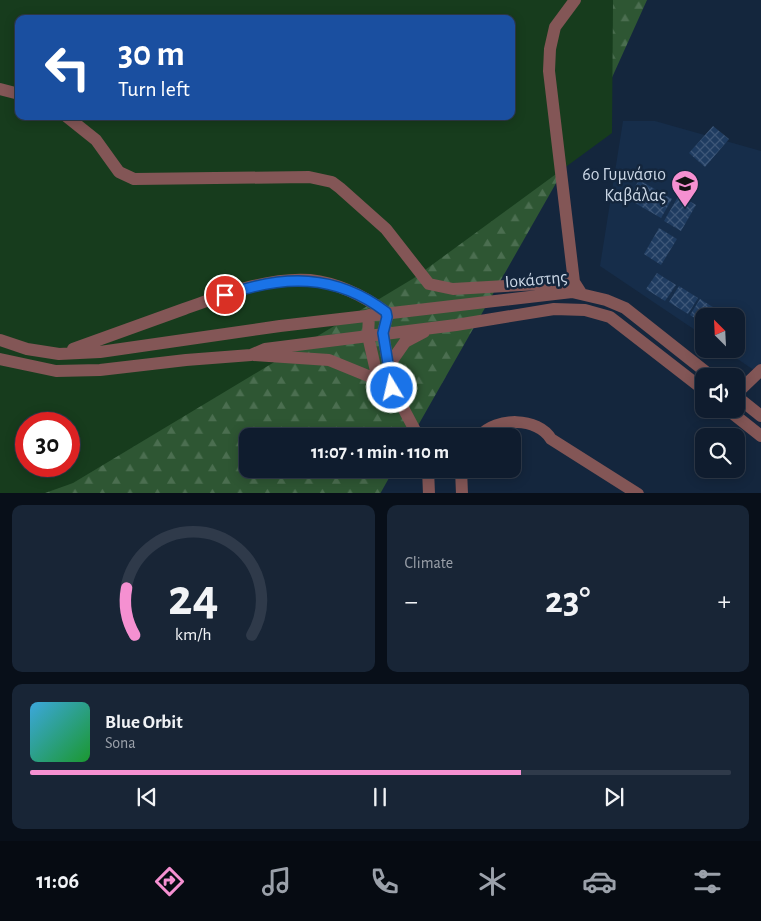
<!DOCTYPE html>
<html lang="en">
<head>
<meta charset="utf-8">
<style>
  :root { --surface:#0f1c2e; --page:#182536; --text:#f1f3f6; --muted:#9ba1aa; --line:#2f3a4a; --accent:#f590d1 }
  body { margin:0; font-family:"Alegreya Sans",sans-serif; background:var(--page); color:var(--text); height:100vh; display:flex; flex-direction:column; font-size:19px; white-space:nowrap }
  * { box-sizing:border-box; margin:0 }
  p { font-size:16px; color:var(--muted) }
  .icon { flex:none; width:28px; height:28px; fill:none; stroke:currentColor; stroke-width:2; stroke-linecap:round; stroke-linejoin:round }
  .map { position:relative; height:493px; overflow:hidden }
  .side { display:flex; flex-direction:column; gap:12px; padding:12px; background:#080f19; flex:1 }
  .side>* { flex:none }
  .guide { position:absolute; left:15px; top:15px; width:500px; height:105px; border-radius:10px; box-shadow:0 2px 12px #0003,0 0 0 1px var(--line); background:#1a4fa0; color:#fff; overflow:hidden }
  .needle { width:32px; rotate:336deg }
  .buttons { position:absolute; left:695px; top:308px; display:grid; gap:10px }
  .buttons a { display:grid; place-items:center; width:50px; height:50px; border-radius:10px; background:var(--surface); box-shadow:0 2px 12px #0003,0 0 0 1px var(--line); font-size:25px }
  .speed { position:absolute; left:15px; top:412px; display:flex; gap:10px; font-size:25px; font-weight:700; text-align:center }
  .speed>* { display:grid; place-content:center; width:65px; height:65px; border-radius:50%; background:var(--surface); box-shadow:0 2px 12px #0003,0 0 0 1px var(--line); line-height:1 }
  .speed .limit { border:8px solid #d22; background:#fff; color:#111 }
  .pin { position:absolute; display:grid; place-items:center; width:42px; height:42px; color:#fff; margin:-21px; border:2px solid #fff; border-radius:50%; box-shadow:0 1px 5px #0007 }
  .me { position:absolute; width:55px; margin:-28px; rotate:351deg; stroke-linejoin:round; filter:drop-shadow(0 0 4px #0008) }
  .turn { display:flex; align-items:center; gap:18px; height:105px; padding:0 20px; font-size:22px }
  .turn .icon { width:65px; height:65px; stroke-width:2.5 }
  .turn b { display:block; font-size:35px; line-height:42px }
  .big { font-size:38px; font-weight:700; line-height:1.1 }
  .side .widget { flex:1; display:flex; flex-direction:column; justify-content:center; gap:8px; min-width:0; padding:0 18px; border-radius:10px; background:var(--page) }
  .side .dial { align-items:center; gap:0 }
  .dial svg { height:130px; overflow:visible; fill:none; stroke:var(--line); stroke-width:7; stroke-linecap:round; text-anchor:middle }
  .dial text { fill:var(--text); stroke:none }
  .song { display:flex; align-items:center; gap:15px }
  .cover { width:60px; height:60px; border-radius:8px; background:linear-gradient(135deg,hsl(200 70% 55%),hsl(130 70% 35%)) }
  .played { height:5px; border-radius:2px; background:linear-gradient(90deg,var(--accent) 70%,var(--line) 70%) }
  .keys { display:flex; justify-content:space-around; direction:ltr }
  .heat { display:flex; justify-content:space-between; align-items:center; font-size:28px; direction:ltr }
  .side .tiles { flex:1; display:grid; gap:12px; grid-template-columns:1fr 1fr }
  .widget:last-child { grid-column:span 2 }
  .trip { position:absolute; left:239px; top:428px; width:282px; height:50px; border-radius:10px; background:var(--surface); box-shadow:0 2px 12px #0003,0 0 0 1px var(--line); font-weight:700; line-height:50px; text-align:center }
  .tabs { display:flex; height:80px; justify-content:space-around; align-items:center; background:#060b12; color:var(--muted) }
  .tabs .icon { width:35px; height:35px }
  .tabs .current { color:var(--accent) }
  .tabs b { font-size:22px; color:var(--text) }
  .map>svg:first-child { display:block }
</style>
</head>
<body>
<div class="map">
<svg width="761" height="494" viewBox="0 0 761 494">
  <defs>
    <pattern id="forest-firs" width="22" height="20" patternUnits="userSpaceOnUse" patternTransform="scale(1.25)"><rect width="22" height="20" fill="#2e5633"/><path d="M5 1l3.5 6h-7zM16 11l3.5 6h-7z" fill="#4b6e50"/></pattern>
    <pattern id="building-cross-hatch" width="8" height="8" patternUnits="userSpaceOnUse" patternTransform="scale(1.25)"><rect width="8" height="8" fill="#1f3c61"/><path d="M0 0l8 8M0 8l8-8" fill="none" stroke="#3e5778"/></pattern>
  </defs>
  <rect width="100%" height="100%" fill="#14263d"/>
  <!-- built -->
  <path fill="#162d4a" d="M623 121H655L761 151V375L723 349H736V316H704V336L600 266Z"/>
  <!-- forest -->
  <path fill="url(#forest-firs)" fill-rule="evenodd" d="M0 0H647L596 113 412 436H248V469H394L380 494 0 493ZM19 19H511V116H19ZM26 424H69V466H26Z"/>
  <!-- green -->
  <path fill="#173c1d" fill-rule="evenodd" d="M0 0H613L612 133 414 278 73 483 45 493H0ZM19 19H511V116H19ZM26 424H69V466H26Z"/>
  <!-- building -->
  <path fill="url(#building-cross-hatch)" d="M713 126 729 139 705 167 689 153Z
    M639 180 672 199 661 218 628 199Z
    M679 195 696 205 681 231 664 221Z
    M659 228 677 239 661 265 644 254Z
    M657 273 676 285 665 301 646 289Z
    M679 286 698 298 688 314 669 302Z
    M700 299 719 311 716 316H704V324L690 315Z"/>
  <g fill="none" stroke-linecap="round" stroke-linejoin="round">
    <!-- minor -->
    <path stroke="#835656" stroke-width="12" d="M0 89 19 94
      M66 116 96 140 119 172 134 179 309 177 332 182 340 188 386 229 429 284 453 289 574 282 581 293
      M574 282 549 71 550 49 555 27 575 0
      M369 315 368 336 378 380 392 387 383 333 387 317 386 312
      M0 340 27 349 59 354 100 352 280 326 572 292 606 300 625 308 711 376
      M73 349C110 336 147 322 184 309 224 295 266 277 310 280 337 283 364 296 386 312
      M254 355 329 360 378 380
      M0 359 56 371 100 370 186 360 251 355 265 349 456 325 554 309 585 310 610 317 704 390
      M389 365 405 342 424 332
      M392 387 418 436
      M736 394 761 370
      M736 396 761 416
      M727 409 761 436
      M480 436C496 417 538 417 551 439L638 494
      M428 469 429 494
      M461 469 462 494"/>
  </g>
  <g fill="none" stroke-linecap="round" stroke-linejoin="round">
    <defs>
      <path id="route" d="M225 295C283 275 335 273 386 312L387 317 383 333 392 388"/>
    </defs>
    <!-- route casing -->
    <use href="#route" stroke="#114b97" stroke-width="12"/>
    <!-- route -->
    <use href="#route" stroke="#1a73e8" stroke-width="9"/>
  </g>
  <!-- icons -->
  <defs>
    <symbol id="school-pin" viewBox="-11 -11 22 30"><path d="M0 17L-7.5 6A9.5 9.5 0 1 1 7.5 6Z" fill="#f590d1" stroke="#14263d"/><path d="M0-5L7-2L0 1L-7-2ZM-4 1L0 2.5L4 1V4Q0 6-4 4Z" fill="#111"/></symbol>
  </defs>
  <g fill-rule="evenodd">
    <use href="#school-pin" x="669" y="168" width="32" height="43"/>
  </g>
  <g text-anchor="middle" stroke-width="5" stroke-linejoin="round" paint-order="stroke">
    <!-- poi labels -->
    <g font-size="18" fill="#cad6e5" stroke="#14263d" text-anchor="end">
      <text x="666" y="180">6ο Γυμνάσιο<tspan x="666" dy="21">Καβάλας</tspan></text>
    </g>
    <!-- street labels -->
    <g font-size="18" fill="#cad6e5" stroke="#14263d">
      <text transform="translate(536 279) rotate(-5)" y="6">Ιοκάστης</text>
    </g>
  </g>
</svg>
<div class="buttons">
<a><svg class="needle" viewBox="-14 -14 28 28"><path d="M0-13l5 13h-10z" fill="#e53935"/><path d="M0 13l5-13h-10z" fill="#9ba1aa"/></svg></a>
<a><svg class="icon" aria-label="sound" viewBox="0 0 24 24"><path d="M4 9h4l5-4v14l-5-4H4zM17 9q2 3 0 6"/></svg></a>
<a><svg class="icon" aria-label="search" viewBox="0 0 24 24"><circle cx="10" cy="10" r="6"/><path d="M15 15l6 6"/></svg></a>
</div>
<div class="speed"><div class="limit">30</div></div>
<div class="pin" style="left:225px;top:295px;background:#d93025"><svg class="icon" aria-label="arrive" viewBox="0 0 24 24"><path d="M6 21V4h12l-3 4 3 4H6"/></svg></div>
<svg class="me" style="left:392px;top:388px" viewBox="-20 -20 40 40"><circle r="17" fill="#1a73e8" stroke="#fff" stroke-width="3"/><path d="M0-11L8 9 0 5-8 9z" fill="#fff"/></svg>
<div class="trip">11:07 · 1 min · 110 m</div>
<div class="guide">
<div class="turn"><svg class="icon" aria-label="left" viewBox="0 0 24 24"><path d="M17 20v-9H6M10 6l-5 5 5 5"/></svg><div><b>30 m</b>Turn left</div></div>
</div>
</div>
<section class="side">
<div class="tiles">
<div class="widget dial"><svg viewBox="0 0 100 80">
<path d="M14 69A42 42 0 1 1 86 69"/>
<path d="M14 69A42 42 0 0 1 9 40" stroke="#f590d1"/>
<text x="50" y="56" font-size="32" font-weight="700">24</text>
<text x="50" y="72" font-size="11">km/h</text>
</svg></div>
<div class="widget"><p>Climate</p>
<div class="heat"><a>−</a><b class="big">23°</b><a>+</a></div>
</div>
<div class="widget">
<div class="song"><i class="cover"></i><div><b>Blue Orbit</b><p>Sona</p></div></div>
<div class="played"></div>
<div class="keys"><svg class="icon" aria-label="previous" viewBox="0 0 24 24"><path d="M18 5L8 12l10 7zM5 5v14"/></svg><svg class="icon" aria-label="pause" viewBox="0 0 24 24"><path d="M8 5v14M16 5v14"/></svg><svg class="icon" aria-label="next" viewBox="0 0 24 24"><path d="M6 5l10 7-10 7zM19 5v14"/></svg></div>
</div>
</div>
</section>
<nav class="tabs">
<b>11:06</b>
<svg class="icon current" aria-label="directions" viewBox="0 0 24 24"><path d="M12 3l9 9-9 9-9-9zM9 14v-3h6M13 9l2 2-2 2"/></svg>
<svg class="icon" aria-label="music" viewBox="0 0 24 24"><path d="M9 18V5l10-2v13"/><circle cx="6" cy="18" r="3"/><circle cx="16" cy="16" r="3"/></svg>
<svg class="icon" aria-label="phone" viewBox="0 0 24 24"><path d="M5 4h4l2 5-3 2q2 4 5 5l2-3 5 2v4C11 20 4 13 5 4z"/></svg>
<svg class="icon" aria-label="climate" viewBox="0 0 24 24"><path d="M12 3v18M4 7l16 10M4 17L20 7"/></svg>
<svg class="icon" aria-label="car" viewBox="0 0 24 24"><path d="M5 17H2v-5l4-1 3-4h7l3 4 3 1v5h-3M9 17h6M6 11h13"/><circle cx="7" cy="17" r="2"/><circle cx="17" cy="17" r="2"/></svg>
<svg class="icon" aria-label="filters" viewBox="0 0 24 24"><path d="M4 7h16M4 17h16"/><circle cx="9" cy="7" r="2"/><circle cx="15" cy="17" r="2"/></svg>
</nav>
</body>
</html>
